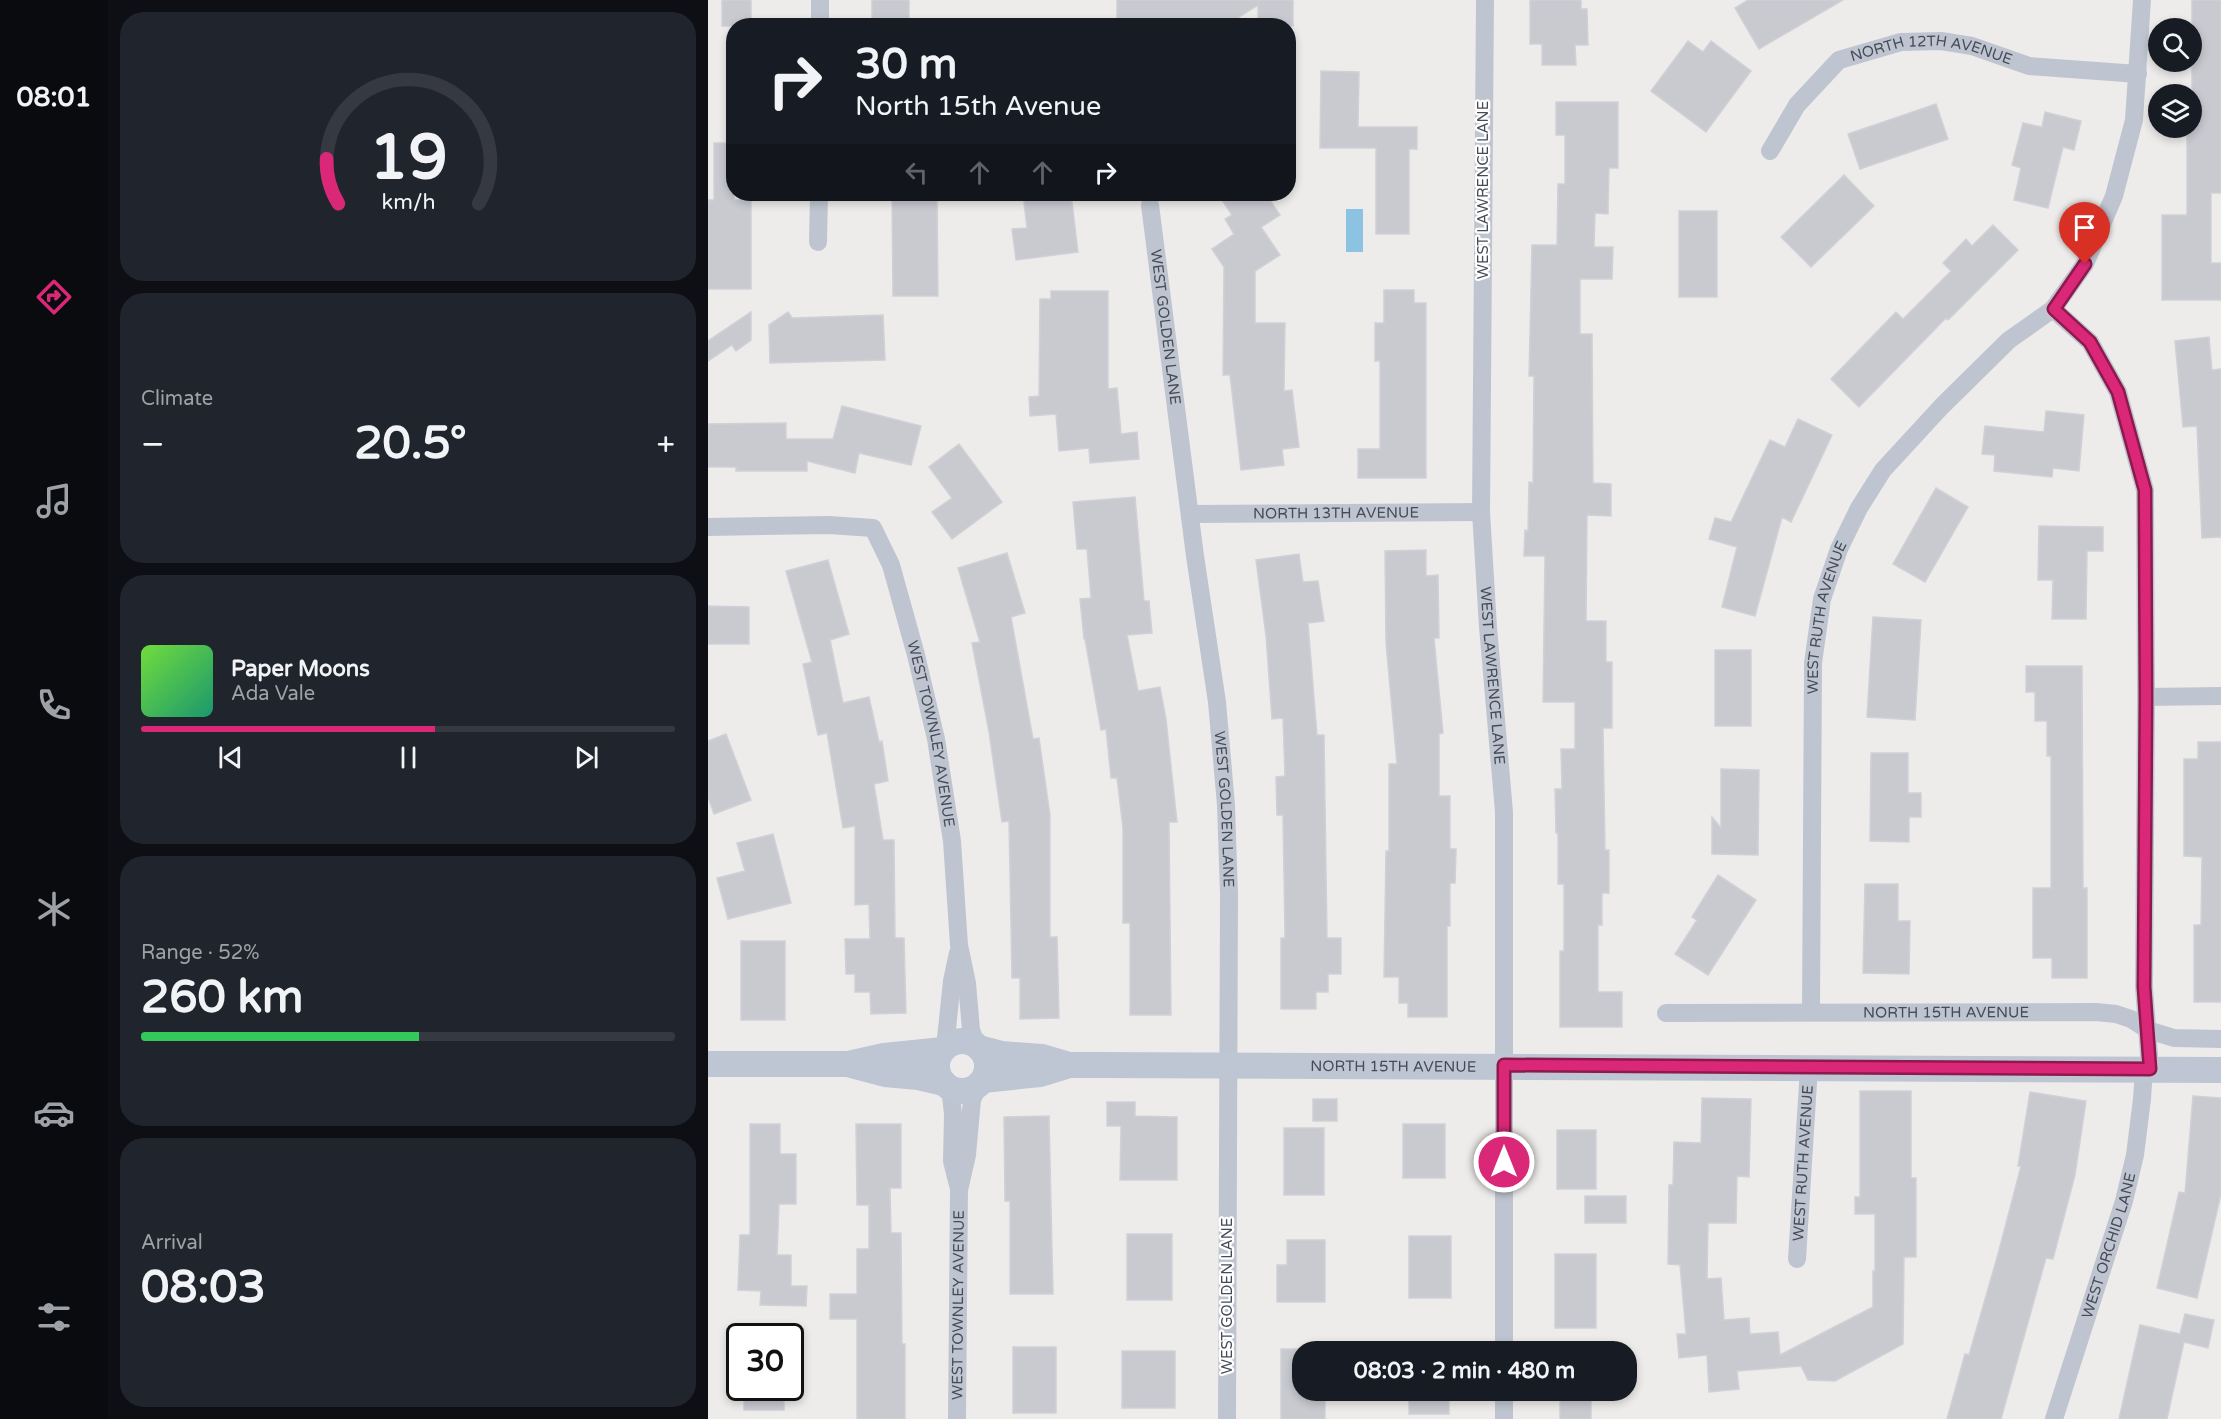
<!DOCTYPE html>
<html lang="en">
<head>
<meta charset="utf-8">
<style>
  :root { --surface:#171b24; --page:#20242c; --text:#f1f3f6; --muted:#9ea1a6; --line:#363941; --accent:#db2777 }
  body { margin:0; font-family:"Varela Round",sans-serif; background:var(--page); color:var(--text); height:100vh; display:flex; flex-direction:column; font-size:22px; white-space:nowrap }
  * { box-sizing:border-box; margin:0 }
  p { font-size:20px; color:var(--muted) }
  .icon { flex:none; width:33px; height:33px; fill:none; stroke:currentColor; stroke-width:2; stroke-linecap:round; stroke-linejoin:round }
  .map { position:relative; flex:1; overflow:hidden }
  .panel { display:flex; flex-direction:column; gap:12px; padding:12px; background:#0d0f14; width:600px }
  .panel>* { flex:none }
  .banner { position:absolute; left:18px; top:18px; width:570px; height:183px; border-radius:24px; box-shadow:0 3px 9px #0003; background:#171b24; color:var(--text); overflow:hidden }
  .tools { position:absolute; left:1440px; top:18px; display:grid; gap:12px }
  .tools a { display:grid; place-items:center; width:54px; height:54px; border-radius:50%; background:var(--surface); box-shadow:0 3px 9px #0003; font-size:30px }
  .speed { position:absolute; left:18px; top:1323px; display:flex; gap:12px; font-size:30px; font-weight:700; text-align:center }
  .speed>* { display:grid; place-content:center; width:78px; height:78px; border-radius:50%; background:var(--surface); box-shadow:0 3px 9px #0003; line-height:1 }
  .speed .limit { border:3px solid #111; border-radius:9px; background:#fff; color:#111 }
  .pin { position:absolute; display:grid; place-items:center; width:51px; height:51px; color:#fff; margin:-62px -26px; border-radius:50% 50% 50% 0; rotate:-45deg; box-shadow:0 0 6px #0007 }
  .pin .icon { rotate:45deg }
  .me { position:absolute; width:66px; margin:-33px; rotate:0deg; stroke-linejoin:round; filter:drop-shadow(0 0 4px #0008) }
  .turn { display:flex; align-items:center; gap:21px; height:126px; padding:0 30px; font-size:27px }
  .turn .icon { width:78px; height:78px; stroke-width:2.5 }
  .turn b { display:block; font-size:42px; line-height:51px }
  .lanes { display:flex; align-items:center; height:57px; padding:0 30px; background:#0003; justify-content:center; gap:30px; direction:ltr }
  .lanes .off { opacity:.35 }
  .big { font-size:45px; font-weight:700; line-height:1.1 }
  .panel .card { flex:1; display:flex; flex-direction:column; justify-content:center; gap:9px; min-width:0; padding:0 21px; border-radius:24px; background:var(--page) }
  .panel .dial { align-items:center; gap:0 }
  .dial svg { height:156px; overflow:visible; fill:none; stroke:var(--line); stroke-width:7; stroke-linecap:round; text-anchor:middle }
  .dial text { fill:var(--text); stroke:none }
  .song { display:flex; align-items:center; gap:18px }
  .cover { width:72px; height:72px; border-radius:9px; background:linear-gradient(135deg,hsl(100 70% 55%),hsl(160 70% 35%)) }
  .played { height:6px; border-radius:3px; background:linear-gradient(90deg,var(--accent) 55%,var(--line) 55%) }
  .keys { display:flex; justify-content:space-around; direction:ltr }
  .heat { display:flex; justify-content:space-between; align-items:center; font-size:33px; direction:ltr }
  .charge { height:9px; border-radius:4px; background:linear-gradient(90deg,#34c759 52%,var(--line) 0) }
  .trip { position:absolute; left:584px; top:1341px; width:345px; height:60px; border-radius:24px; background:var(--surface); box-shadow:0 3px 9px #0003; font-weight:700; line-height:60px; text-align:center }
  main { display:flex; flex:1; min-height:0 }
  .dock { display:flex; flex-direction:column; width:108px; justify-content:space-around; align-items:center; background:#090b0e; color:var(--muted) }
  .dock .icon { width:42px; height:42px }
  .dock .on { color:var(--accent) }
  .dock b { font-size:27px; color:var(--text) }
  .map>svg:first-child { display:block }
</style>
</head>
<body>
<main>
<nav class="dock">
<b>08:01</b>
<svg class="icon on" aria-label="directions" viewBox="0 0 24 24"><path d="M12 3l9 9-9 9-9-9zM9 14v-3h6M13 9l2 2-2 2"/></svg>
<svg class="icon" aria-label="music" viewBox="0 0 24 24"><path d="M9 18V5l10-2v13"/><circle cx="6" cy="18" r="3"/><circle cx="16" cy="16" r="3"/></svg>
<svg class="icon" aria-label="phone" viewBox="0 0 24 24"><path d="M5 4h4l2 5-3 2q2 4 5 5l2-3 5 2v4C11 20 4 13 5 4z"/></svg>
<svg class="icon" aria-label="climate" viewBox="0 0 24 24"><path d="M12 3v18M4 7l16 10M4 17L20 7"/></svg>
<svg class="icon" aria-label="car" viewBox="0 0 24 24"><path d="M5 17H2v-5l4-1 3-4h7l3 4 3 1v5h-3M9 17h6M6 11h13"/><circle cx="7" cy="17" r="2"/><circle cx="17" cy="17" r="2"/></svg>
<svg class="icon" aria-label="filters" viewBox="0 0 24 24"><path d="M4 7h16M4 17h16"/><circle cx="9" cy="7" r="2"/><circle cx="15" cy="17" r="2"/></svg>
</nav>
<section class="panel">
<div class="card dial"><svg viewBox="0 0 100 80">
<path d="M14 69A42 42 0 1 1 86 69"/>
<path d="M14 69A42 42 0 0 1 8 46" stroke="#db2777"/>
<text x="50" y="56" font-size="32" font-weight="700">19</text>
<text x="50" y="72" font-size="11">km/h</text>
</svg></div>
<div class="card"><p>Climate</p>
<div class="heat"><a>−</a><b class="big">20.5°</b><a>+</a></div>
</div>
<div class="card">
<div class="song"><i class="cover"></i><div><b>Paper Moons</b><p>Ada Vale</p></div></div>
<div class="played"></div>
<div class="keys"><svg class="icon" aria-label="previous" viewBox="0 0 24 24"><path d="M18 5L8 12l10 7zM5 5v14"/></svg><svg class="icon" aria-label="pause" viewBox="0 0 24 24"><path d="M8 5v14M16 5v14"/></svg><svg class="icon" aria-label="next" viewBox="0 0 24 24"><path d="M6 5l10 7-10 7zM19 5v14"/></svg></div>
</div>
<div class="card"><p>Range · 52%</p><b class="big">260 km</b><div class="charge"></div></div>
<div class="card"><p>Arrival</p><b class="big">08:03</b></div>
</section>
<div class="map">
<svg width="1513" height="1419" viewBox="0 0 1513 1419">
  <rect width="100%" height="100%" fill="#eeeceb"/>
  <!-- water -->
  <path fill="#8cc3e3" d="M638 209H655V252H638Z"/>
  <!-- building -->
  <path fill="#c9cad0" stroke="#d0d1d7" stroke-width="1.5" d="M14 0H43V26H14Z
    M164 0H201V26H164Z
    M409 0H585V26H550V5L517 26H409Z
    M822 0H873V9H879L880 45H867L868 65H834V44H822Z
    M1040 0H1135L1051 49 1027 8Z
    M1484 0H1513V193H1503V263H1513V300H1454V215H1479V128H1484Z
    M980 41 995 52 1003 41 1043 71 998 132 943 91Z
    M613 71 651 72 650 127H709V149H701V234H668V148H612Z
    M848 102H910V168H901L900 214 887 213 886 247H905L904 279H872V334H884L885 483 903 484V516L879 515 878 621H898V662H904V728H895L897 850H901V893H894V925H890V992H914V1027H852V951H856V884H850V833H848L847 789H854L853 749H867V702H835L837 556H816L817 530 820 531 821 482 825 483 826 376H821L824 245H849L850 184H857V135H848Z
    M1228 104 1240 139 1152 169 1140 134Z
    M1337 112 1373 121 1366 150 1355 147 1340 208 1306 200 1313 168 1304 165 1315 123 1334 127Z
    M6 143H26V200H43V289H0V200H6Z
    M1136 175 1166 206 1103 267 1073 237Z
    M315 194H363L370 252 308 260 304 229 319 228Z
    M510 194H558L572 215 553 227 572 255 547 271V323H577L576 391 584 390 591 447 574 449 576 465 533 470 522 375H515L516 267 504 249 526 234 517 219 524 215Z
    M184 198H229L230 296H185Z
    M971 211H1009V297H971Z
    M1285 225 1310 250 1240 320 1238 318 1151 407 1123 379 1188 312 1195 319 1243 271 1235 263 1258 239 1264 246Z
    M676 290H706V303H718V478H650V449H672V361H667V323H676Z
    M343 291H400V389L409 388 413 434 429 432 431 459 382 463 381 448 351 451 348 414 322 416 321 397 331 396 332 299H343Z
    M43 312V340L28 351 24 345 0 361V341Z
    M80 312 84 318 175 315 177 360 62 363 61 325Z
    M1501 337 1504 370 1513 369V537L1494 538 1489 426 1475 427 1467 341Z
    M134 406 213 426 203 465 151 453 147 473 99 461V471H28V467H0V424L78 423V439H125Z
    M1338 411 1376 415 1371 471 1345 468 1344 477 1286 471 1287 455 1274 454 1277 426 1336 432Z
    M1090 419 1124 435 1083 522 1074 517 1047 616 1014 607 1029 547 1001 539 1007 518 1023 522 1062 440 1077 447Z
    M251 444 294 502 244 539 224 512 244 498 221 467Z
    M1228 488 1260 507 1217 582 1185 564Z
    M427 497 436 601H441L444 633 419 635 430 691 452 687 458 719 469 822H461L463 1015H422V923H415V828L409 778H403L398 729 393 730 377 639H376L372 599 383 598 379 549H369L365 502Z
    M1331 526 1395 527V551H1379L1378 619H1344L1345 580H1330Z
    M718 550V576L730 575 731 638H726L735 733 731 734V796H742V849H748L747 883H742V926H739V1017H700V1003H691V977H676L678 851H681V764H689L678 643 677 551Z
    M299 553 317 613 303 617 325 739 331 738 342 815V937H349L351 1018 312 1019V978H304L301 821 294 822 281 732 264 643 272 642 250 568Z
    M591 554 595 582 610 581 616 621 600 623 609 735H616L619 938H633V974H620V992H608V1009H573V938H577L575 815H569L568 777 577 776 575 718 564 719 558 636 548 560Z
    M120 560 141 634 122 640 135 703 161 697 171 742 174 741 180 781 166 784 175 840H186L187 938H196L198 1013 163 1014 162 992H147V974H138L137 939H162L161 904 147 905V826L135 828 119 733 110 735 95 664 104 662 78 571Z
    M0 606 41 607V644H0Z
    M1165 617 1213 620 1207 720 1159 717Z
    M1007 650H1043V726H1007Z
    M1318 666H1374L1375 888H1379V978H1344V958H1325V888H1343V756H1339V721H1327V692H1318Z
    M18 734 43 800 6 814 0 797V741Z
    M1490 742H1513V1002H1486V925H1493L1494 857 1476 856V759H1490Z
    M1163 753H1200V793H1213V817H1201V842L1162 841Z
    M1013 769 1051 770 1050 855 1004 854V817L1013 828Z
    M65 834 83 903 20 919 9 878 37 871 29 843Z
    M1010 875 1048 900 1000 975 967 954 989 920 984 917Z
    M1157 884H1190V921H1202L1201 974 1155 973Z
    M33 941H77V1020H33Z
    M1152 1091H1203V1178H1208V1257H1196L1195 1344 1127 1381 1100 1380 1093 1366 1029 1371 1031 1389 1001 1392 999 1355 971 1358 969 1334H978L972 1265 960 1264 961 1185H965L966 1142 993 1143 994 1098 1043 1099 1041 1177 1029 1176 1028 1223H1000L999 1279 1013 1278 1016 1320 1041 1318 1042 1334 1070 1332 1072 1355 1165 1307V1271H1167V1214H1147V1197H1152Z
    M1322 1092 1378 1101 1367 1175 1345 1259 1338 1258 1293 1419H1239L1257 1354 1261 1355 1290 1254 1313 1166H1310Z
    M1485 1096 1513 1098V1194L1489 1298 1449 1288 1471 1192 1477 1193Z
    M605 1099H629V1121H605Z
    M399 1102H427V1116L469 1117V1180H412L413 1126H399Z
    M341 1116 345 1294H302V1201H297L296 1117Z
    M42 1124H72V1154H88V1204H71L69 1255H83V1286H99L98 1306 52 1305 53 1291 30 1290 32 1235H42Z
    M148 1124H193V1188H182L183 1233H193L194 1344H197V1419H149V1319H122V1294H149V1249H161V1205H149Z
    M695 1124H737V1178H695Z
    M576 1128H616V1195H576Z
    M849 1130H888V1189H849Z
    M877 1196H918V1223H877Z
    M419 1234H464V1300H419Z
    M701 1236H743V1298H701Z
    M579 1240H617V1302H569V1265H579Z
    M847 1254H888V1328H847Z
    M1477 1314 1506 1320 1500 1348 1476 1342 1459 1419H1411L1432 1325 1472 1334Z
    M305 1347H348V1413H305Z
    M573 1349H594V1390H617V1419H573Z
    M414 1351H467V1408H414Z
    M36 1388H76V1410H36Z
    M701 1390H741V1414H701Z
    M852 1390H883V1419H852Z"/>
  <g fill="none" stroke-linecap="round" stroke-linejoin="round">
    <!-- street -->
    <g stroke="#bfc5d0" stroke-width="18">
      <path id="s1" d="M777 0 773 512 780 627 796 812V1352"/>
      <path d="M112 26V0"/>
      <path id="s2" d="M1062 151 1089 105 1131 60 1193 42 1233 41 1264 46 1321 66 1430 74"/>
      <path id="s3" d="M442 205 487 556 509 702 518 805 521 894 519 1419"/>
      <path d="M110 242 111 194"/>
      <path d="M1345 309 1382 342 1410 392 1437 490 1438 697 1436 987 1442 1069"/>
      <path id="s4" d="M482 514 773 512"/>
      <path id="s5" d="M0 527 121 525 165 528 183 565 208 655 228 739 244 841 251 945 259 983 263 1030 269 1046"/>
      <path d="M1438 697 1513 696"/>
      <path id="s6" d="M1103 1012 1105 663 1114 599 1131 549 1151 508 1175 470 1234 406 1301 340 1345 309 1377 264 1406 196 1426 120 1434 0"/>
      <path id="s7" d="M958 1013 1388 1012 1408 1014 1423 1019 1440 1030 1466 1038 1513 1039"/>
      <path d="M237 1048 244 981 250 953"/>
      <path d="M242 1087 245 1114 244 1161 250 1185"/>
      <path id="s8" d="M1089 1259 1101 1067"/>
      <path id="s9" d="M249 1419 251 1190 259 1155 264 1100 271 1084"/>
      <path d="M796 1419V1390"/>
      <path id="s10" d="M1346 1419 1416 1201 1427 1155 1434 1099 1436 1069"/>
    </g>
    <!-- secondary -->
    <g stroke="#bfc6d3" stroke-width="26">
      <circle cx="254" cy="1066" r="25"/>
      <path d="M271 1048 294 1054 334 1057 361 1065"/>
      <path d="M0 1064H140L176 1056 235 1050"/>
      <path d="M143 1065 177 1074 210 1077 236 1083"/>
      <path id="s11" d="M275 1080 332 1074 361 1065H386L1513 1070"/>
    </g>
  </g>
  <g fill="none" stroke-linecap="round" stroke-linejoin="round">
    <defs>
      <path id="route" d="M796 1162V1065L1442 1069 1436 987 1438 697 1437 490 1410 392 1382 342 1346 309 1377 264"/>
    </defs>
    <!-- route casing -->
    <use href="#route" stroke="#8e194d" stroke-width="15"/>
    <!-- route -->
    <use href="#route" stroke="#db2777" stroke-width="10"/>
  </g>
  <g text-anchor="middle" stroke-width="4.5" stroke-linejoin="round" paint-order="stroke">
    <!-- street labels -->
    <g font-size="15" fill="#454c57" stroke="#fff">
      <text dy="5" stroke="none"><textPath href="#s2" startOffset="210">NORTH 12TH AVENUE</textPath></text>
      <text transform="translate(775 190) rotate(-90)" y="5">WEST LAWRENCE LANE</text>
      <text dy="5" stroke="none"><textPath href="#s3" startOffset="123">WEST GOLDEN LANE</textPath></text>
      <text dy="5" stroke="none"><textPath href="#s4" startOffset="146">NORTH 13TH AVENUE</textPath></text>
      <text dy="5" stroke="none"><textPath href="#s6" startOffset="396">WEST RUTH AVENUE</textPath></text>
      <text dy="5" stroke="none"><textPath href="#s1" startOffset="676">WEST LAWRENCE LANE</textPath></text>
      <text dy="5" stroke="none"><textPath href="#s5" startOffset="380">WEST TOWNLEY AVENUE</textPath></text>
      <text dy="5" stroke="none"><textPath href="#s3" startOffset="609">WEST GOLDEN LANE</textPath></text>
      <text dy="5" stroke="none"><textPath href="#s7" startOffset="280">NORTH 15TH AVENUE</textPath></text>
      <text dy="5" stroke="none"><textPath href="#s11" startOffset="412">NORTH 15TH AVENUE</textPath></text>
      <text dy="5" stroke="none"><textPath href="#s8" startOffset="96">WEST RUTH AVENUE</textPath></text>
      <text dy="5" stroke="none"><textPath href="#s10" startOffset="182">WEST ORCHID LANE</textPath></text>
      <text transform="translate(519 1296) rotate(-90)" y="5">WEST GOLDEN LANE</text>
      <text dy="5" stroke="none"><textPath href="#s9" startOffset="114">WEST TOWNLEY AVENUE</textPath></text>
    </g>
  </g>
</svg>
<div class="tools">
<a><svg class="icon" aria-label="search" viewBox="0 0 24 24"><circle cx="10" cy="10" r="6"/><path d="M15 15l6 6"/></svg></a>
<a><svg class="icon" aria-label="layers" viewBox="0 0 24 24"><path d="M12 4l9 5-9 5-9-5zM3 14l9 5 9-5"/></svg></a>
</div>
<div class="speed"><div class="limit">30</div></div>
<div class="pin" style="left:1377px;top:264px;background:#d93025"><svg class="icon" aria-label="arrive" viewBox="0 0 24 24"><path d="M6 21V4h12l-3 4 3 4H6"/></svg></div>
<svg class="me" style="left:796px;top:1162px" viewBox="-20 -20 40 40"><circle r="17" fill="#db2777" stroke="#fff" stroke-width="3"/><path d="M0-11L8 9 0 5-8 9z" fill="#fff"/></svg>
<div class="trip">08:03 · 2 min · 480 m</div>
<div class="banner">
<div class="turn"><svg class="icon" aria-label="right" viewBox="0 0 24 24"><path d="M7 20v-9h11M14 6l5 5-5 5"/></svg><div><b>30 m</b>North 15th Avenue</div></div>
<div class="lanes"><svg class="icon off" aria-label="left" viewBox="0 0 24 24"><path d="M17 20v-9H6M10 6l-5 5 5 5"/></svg><svg class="icon off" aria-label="ahead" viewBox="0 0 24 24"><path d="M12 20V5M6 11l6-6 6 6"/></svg><svg class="icon off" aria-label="ahead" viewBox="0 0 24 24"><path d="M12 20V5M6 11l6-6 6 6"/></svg><svg class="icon" aria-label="right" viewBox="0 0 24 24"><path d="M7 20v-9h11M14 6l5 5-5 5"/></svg></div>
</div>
</div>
</main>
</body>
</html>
